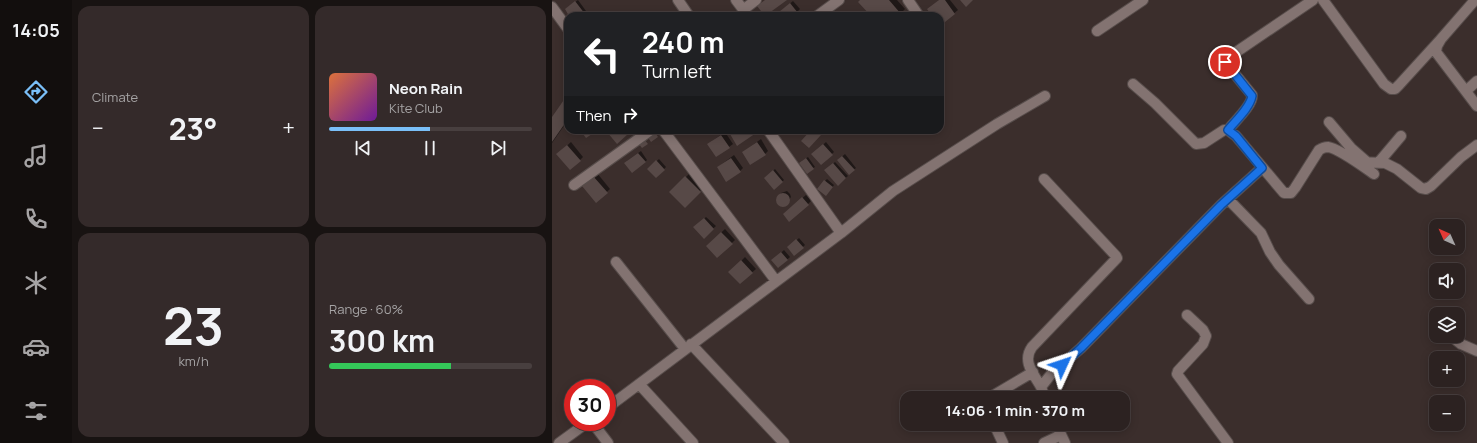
<!DOCTYPE html>
<html lang="en">
<head>
<meta charset="utf-8">
<style>
  :root { --surface:#2c2221; --page:#342a2a; --text:#f1f3f6; --muted:#a6a4a5; --line:#483f3f; --accent:#7abff8 }
  body { margin:0; font-family:Manrope,sans-serif; background:var(--page); color:var(--text); height:100vh; display:flex; flex-direction:column; font-size:15px; white-space:nowrap }
  * { box-sizing:border-box; margin:0 }
  p { font-size:13px; color:var(--muted) }
  .icon { flex:none; width:22px; height:22px; fill:none; stroke:currentColor; stroke-width:2; stroke-linecap:round; stroke-linejoin:round }
  .map { position:relative; flex:1; overflow:hidden }
  .side { display:flex; flex-direction:column; gap:6px; padding:6px; background:#181312; width:480px }
  .side>* { flex:none }
  .banner { position:absolute; left:12px; top:12px; width:380px; height:122px; border-radius:12px; box-shadow:0 2px 10px #0003,0 0 0 1px var(--line); background:#202124; color:#fff; overflow:hidden }
  .needle { width:26px; rotate:315deg }
  .tools { position:absolute; left:877px; top:219px; display:grid; gap:8px }
  .tools a { display:grid; place-items:center; width:36px; height:36px; border-radius:8px; background:var(--surface); box-shadow:0 2px 10px #0003,0 0 0 1px var(--line); font-size:20px }
  .speed { position:absolute; left:12px; top:379px; display:flex; gap:8px; font-size:20px; font-weight:700; text-align:center }
  .speed>* { display:grid; place-content:center; width:52px; height:52px; border-radius:50%; background:var(--surface); box-shadow:0 2px 10px #0003,0 0 0 1px var(--line); line-height:1 }
  .speed .limit { border:6px solid #d22; background:#fff; color:#111 }
  .pin { position:absolute; display:grid; place-items:center; width:34px; height:34px; color:#fff; margin:-17px; border:2px solid #fff; border-radius:50%; box-shadow:0 1px 4px #0007 }
  .me { position:absolute; width:44px; margin:-22px; rotate:48deg; stroke-linejoin:round; filter:drop-shadow(0 0 3px #0008) }
  .turn { display:flex; align-items:center; gap:14px; height:84px; padding:0 12px; font-size:18px }
  .turn .icon { width:52px; height:52px; stroke-width:2.5 }
  .turn b { display:block; font-size:28px; line-height:34px }
  .then { display:flex; align-items:center; height:38px; padding:0 12px; background:#0003; gap:8px; font-size:15px }
  .big { font-size:30px; font-weight:700; line-height:1.1 }
  .side .widget { flex:1; display:flex; flex-direction:column; justify-content:center; gap:6px; min-width:0; padding:0 14px; border-radius:12px; background:var(--page) }
  .side .dial { align-items:center; gap:0 }
  .dial b { font-size:52px; line-height:1 }
  .song { display:flex; align-items:center; gap:12px }
  .cover { width:48px; height:48px; border-radius:6px; background:linear-gradient(135deg,hsl(20 70% 55%),hsl(280 70% 35%)) }
  .played { height:4px; border-radius:2px; background:linear-gradient(90deg,var(--accent) 50%,var(--line) 50%) }
  .keys { display:flex; justify-content:space-around; direction:ltr }
  .heat { display:flex; justify-content:space-between; align-items:center; font-size:22px; direction:ltr }
  .charge { height:6px; border-radius:3px; background:linear-gradient(90deg,#34c759 60%,var(--line) 0) }
  .side .tiles { flex:1; display:grid; gap:6px; grid-template-columns:repeat(2,1fr) }
  .trip { position:absolute; left:348px; top:391px; width:230px; height:40px; border-radius:12px; background:var(--surface); box-shadow:0 2px 10px #0003,0 0 0 1px var(--line); font-weight:700; line-height:40px; text-align:center }
  main { display:flex; flex:1; min-height:0 }
  .tabs { display:flex; flex-direction:column; width:72px; justify-content:space-around; align-items:center; background:#120e0d; color:var(--muted) }
  .tabs .icon { width:28px; height:28px }
  .tabs .selected { color:var(--accent) }
  .tabs b { font-size:18px; color:var(--text) }
  .map>svg:first-child { display:block }
</style>
</head>
<body>
<main>
<nav class="tabs">
<b>14:05</b>
<svg class="icon selected" aria-label="directions" viewBox="0 0 24 24"><path d="M12 3l9 9-9 9-9-9zM9 14v-3h6M13 9l2 2-2 2"/></svg>
<svg class="icon" aria-label="music" viewBox="0 0 24 24"><path d="M9 18V5l10-2v13"/><circle cx="6" cy="18" r="3"/><circle cx="16" cy="16" r="3"/></svg>
<svg class="icon" aria-label="phone" viewBox="0 0 24 24"><path d="M5 4h4l2 5-3 2q2 4 5 5l2-3 5 2v4C11 20 4 13 5 4z"/></svg>
<svg class="icon" aria-label="climate" viewBox="0 0 24 24"><path d="M12 3v18M4 7l16 10M4 17L20 7"/></svg>
<svg class="icon" aria-label="car" viewBox="0 0 24 24"><path d="M5 17H2v-5l4-1 3-4h7l3 4 3 1v5h-3M9 17h6M6 11h13"/><circle cx="7" cy="17" r="2"/><circle cx="17" cy="17" r="2"/></svg>
<svg class="icon" aria-label="filters" viewBox="0 0 24 24"><path d="M4 7h16M4 17h16"/><circle cx="9" cy="7" r="2"/><circle cx="15" cy="17" r="2"/></svg>
</nav>
<section class="side">
<div class="tiles">
<div class="widget"><p>Climate</p>
<div class="heat"><a>−</a><b class="big">23°</b><a>+</a></div>
</div>
<div class="widget">
<div class="song"><i class="cover"></i><div><b>Neon Rain</b><p>Kite Club</p></div></div>
<div class="played"></div>
<div class="keys"><svg class="icon" aria-label="previous" viewBox="0 0 24 24"><path d="M18 5L8 12l10 7zM5 5v14"/></svg><svg class="icon" aria-label="pause" viewBox="0 0 24 24"><path d="M8 5v14M16 5v14"/></svg><svg class="icon" aria-label="next" viewBox="0 0 24 24"><path d="M6 5l10 7-10 7zM19 5v14"/></svg></div>
</div>
<div class="widget dial"><b>23</b><p>km/h</p></div>
<div class="widget"><p>Range · 60%</p><b class="big">300 km</b><div class="charge"></div></div>
</div>
</section>
<div class="map">
<svg width="925" height="443" viewBox="0 0 925 443">
  <rect width="100%" height="100%" fill="#3b2e2c"/>
  <!-- shadow -->
  <path fill="#0007" d="M26 0 34 11 28 16H19L16 7Z
    M310 0H345L353 9 346 16H320Z
    M387 0H398L406 10 388 25V16H381Z
    M241 1 248 9 241 16H223Z
    M16 96V120L0 143V119Z
    M58 130H76L78 131 65 142Z
    M261 130H267L270 133 257 147Z
    M173 132 181 144 165 156 160 141Z
    M209 139 216 151 213 154 191 152Z
    M19 142 31 157 28 160 9 151Z
    M274 142 282 152 269 164 261 154Z
    M89 151 95 160 93 162 75 161Z
    M293 154 304 168 297 173 286 160Z
    M182 155 191 168 188 171 166 167Z
    M256 157 263 167 261 168 250 161Z
    M107 159 114 167 104 177 96 169Z
    M283 162 296 176 286 184 274 170Z
    M223 169 232 180 222 189 213 178Z
    M45 173 58 189 44 202 31 186Z
    M137 174 151 188 133 206 119 192Z
    M275 179 282 185 276 193 273 181Z
    M235 191 238 194 239 197 234 204 228 205 226 202 225 199 229 193Z
    M254 195 259 201 256 204 235 211Z
    M154 217 164 226 152 237 143 227Z
    M173 229 183 240 165 257 158 243Z
    M247 238 253 245 242 255 236 248Z
    M232 250 238 257 227 267 223 258Z
    M193 257 204 269 188 283 178 272Z"/>
  <!-- building -->
  <path fill="#574947" d="M213 0H235L213 16 205 6Z
    M308 0H337L349 14 347 16H319L306 2Z
    M387 0H393L403 14 388 26V16H380L375 9Z
    M408 0H421L414 7Z
    M23 1 33 14 30 16H17L13 9Z
    M238 3 246 13 243 16H222Z
    M16 94V119L0 142V117Z
    M28 130H46L34 138Z
    M57 130H73L76 134 65 144 55 132Z
    M184 130H206L207 131 185 146 178 134Z
    M259 130H263L269 135 257 148 249 141Z
    M102 131 106 137 99 142 95 136Z
    M169 135 178 148 164 157 155 144Z
    M92 139 96 144 90 148 86 143Z
    M205 142 214 155 198 165 190 152Z
    M271 144 281 155 269 165 259 154Z
    M15 145 29 161 18 170 4 154Z
    M86 153 94 162 80 173 72 163Z
    M290 156 303 170 297 175 285 160Z
    M179 158 189 172 174 182 165 167Z
    M254 158 262 169 255 174 247 163Z
    M104 160 113 170 104 178 95 169Z
    M281 163 294 178 286 186 272 170Z
    M221 170 231 182 222 190 212 178Z
    M41 176 56 193 44 203 30 186Z
    M133 176 149 192 133 208 117 192Z
    M272 180 281 187 274 196 265 189Z
    M224 200a7 7 0 1 1 14 0a7 7 0 1 1-14 0Z
    M250 197 257 205 237 222 231 214Z
    M152 218 162 229 152 239 141 227Z
    M169 232 181 244 165 258 154 246Z
    M244 239 252 248 242 256 235 247Z
    M229 252 236 260 226 268 219 260Z
    M189 260 201 273 188 284 176 272Z"/>
  <g fill="none" stroke-linecap="round" stroke-linejoin="round">
    <defs>
      <path id="minor" d="M126 0 137 16
        M184 0 196 16
        M356 0 367 16
        M771 0 832 84 839 89H843L847 85 889 39
        M923 0 889 39 885 46 884 52 925 106
        M0 7 16 29
        M191 10 204 0
        M265 16 287 0
        M545 31 591 0
        M581 84 603 103 644 144 652 143 672 130H676C682 122 701 105 700 95L673 62 674 59 761 0
        M914 91 925 81
        M777 122 799 148 815 162
        M111 130 224 281
        M216 130 289 233
        M676 130 684 136 732 193H739L743 188 767 150C770 148 772 147 776 147 786 148 812 167 822 174
        M805 162 833 163 845 169 869 188 874 189 879 186 909 157 925 145
        M827 162 849 136
        M22 185 99 130
        M676 199 709 233 718 252 727 265 757 299
        M64 262 133 349
        M635 315 651 330 654 336 651 344 626 371 625 374 676 443
        M899 336 909 344 925 351
        M139 344 232 443
        M87 384 141 443
        M489 387C481 373 470 361 480 347L565 258 564 256 492 179
        M437 398 481 372
        M493 398 489 387 500 373 529 348 669 205 710 168
        M55 408 289 233 341 191 445 124 493 96
        M40 422 56 443
        M442 424 451 443
        M504 424 513 443
        M7 443 36 422
        M492 443 509 435"/>
    </defs>
    <!-- minor casing -->
    <use href="#minor" stroke="#574d4b" stroke-width="12"/>
    <!-- minor -->
    <use href="#minor" stroke="#837371" stroke-width="10"/>
  </g>
  <g fill="none" stroke-linecap="round" stroke-linejoin="round">
    <defs>
      <path id="route" d="M510 365 529 348 669 205 710 168 684 136 676 130C683 121 698 108 700 96L673 62"/>
    </defs>
    <!-- route casing -->
    <use href="#route" stroke="#114b97" stroke-width="10"/>
    <!-- route -->
    <use href="#route" stroke="#1a73e8" stroke-width="7"/>
  </g>
</svg>
<div class="tools">
<a><svg class="needle" viewBox="-14 -14 28 28"><path d="M0-13l5 13h-10z" fill="#e53935"/><path d="M0 13l5-13h-10z" fill="#a6a4a5"/></svg></a>
<a><svg class="icon" aria-label="sound" viewBox="0 0 24 24"><path d="M4 9h4l5-4v14l-5-4H4zM17 9q2 3 0 6"/></svg></a>
<a><svg class="icon" aria-label="layers" viewBox="0 0 24 24"><path d="M12 4l9 5-9 5-9-5zM3 14l9 5 9-5"/></svg></a>
<a>+</a>
<a>−</a>
</div>
<div class="speed"><div class="limit">30</div></div>
<div class="pin" style="left:673px;top:62px;background:#d93025"><svg class="icon" aria-label="arrive" viewBox="0 0 24 24"><path d="M6 21V4h12l-3 4 3 4H6"/></svg></div>
<svg class="me" style="left:510px;top:365px" viewBox="-20 -20 40 40"><path d="M0-17L14 15 0 8-14 15z" fill="#1a73e8" stroke="#fff" stroke-width="4"/></svg>
<div class="trip">14:06 · 1 min · 370 m</div>
<div class="banner">
<div class="turn"><svg class="icon" aria-label="left" viewBox="0 0 24 24"><path d="M17 20v-9H6M10 6l-5 5 5 5"/></svg><div><b>240 m</b>Turn left</div></div>
<div class="then">Then<svg class="icon" aria-label="right" viewBox="0 0 24 24"><path d="M7 20v-9h11M14 6l5 5-5 5"/></svg></div>
</div>
</div>
</main>
</body>
</html>
